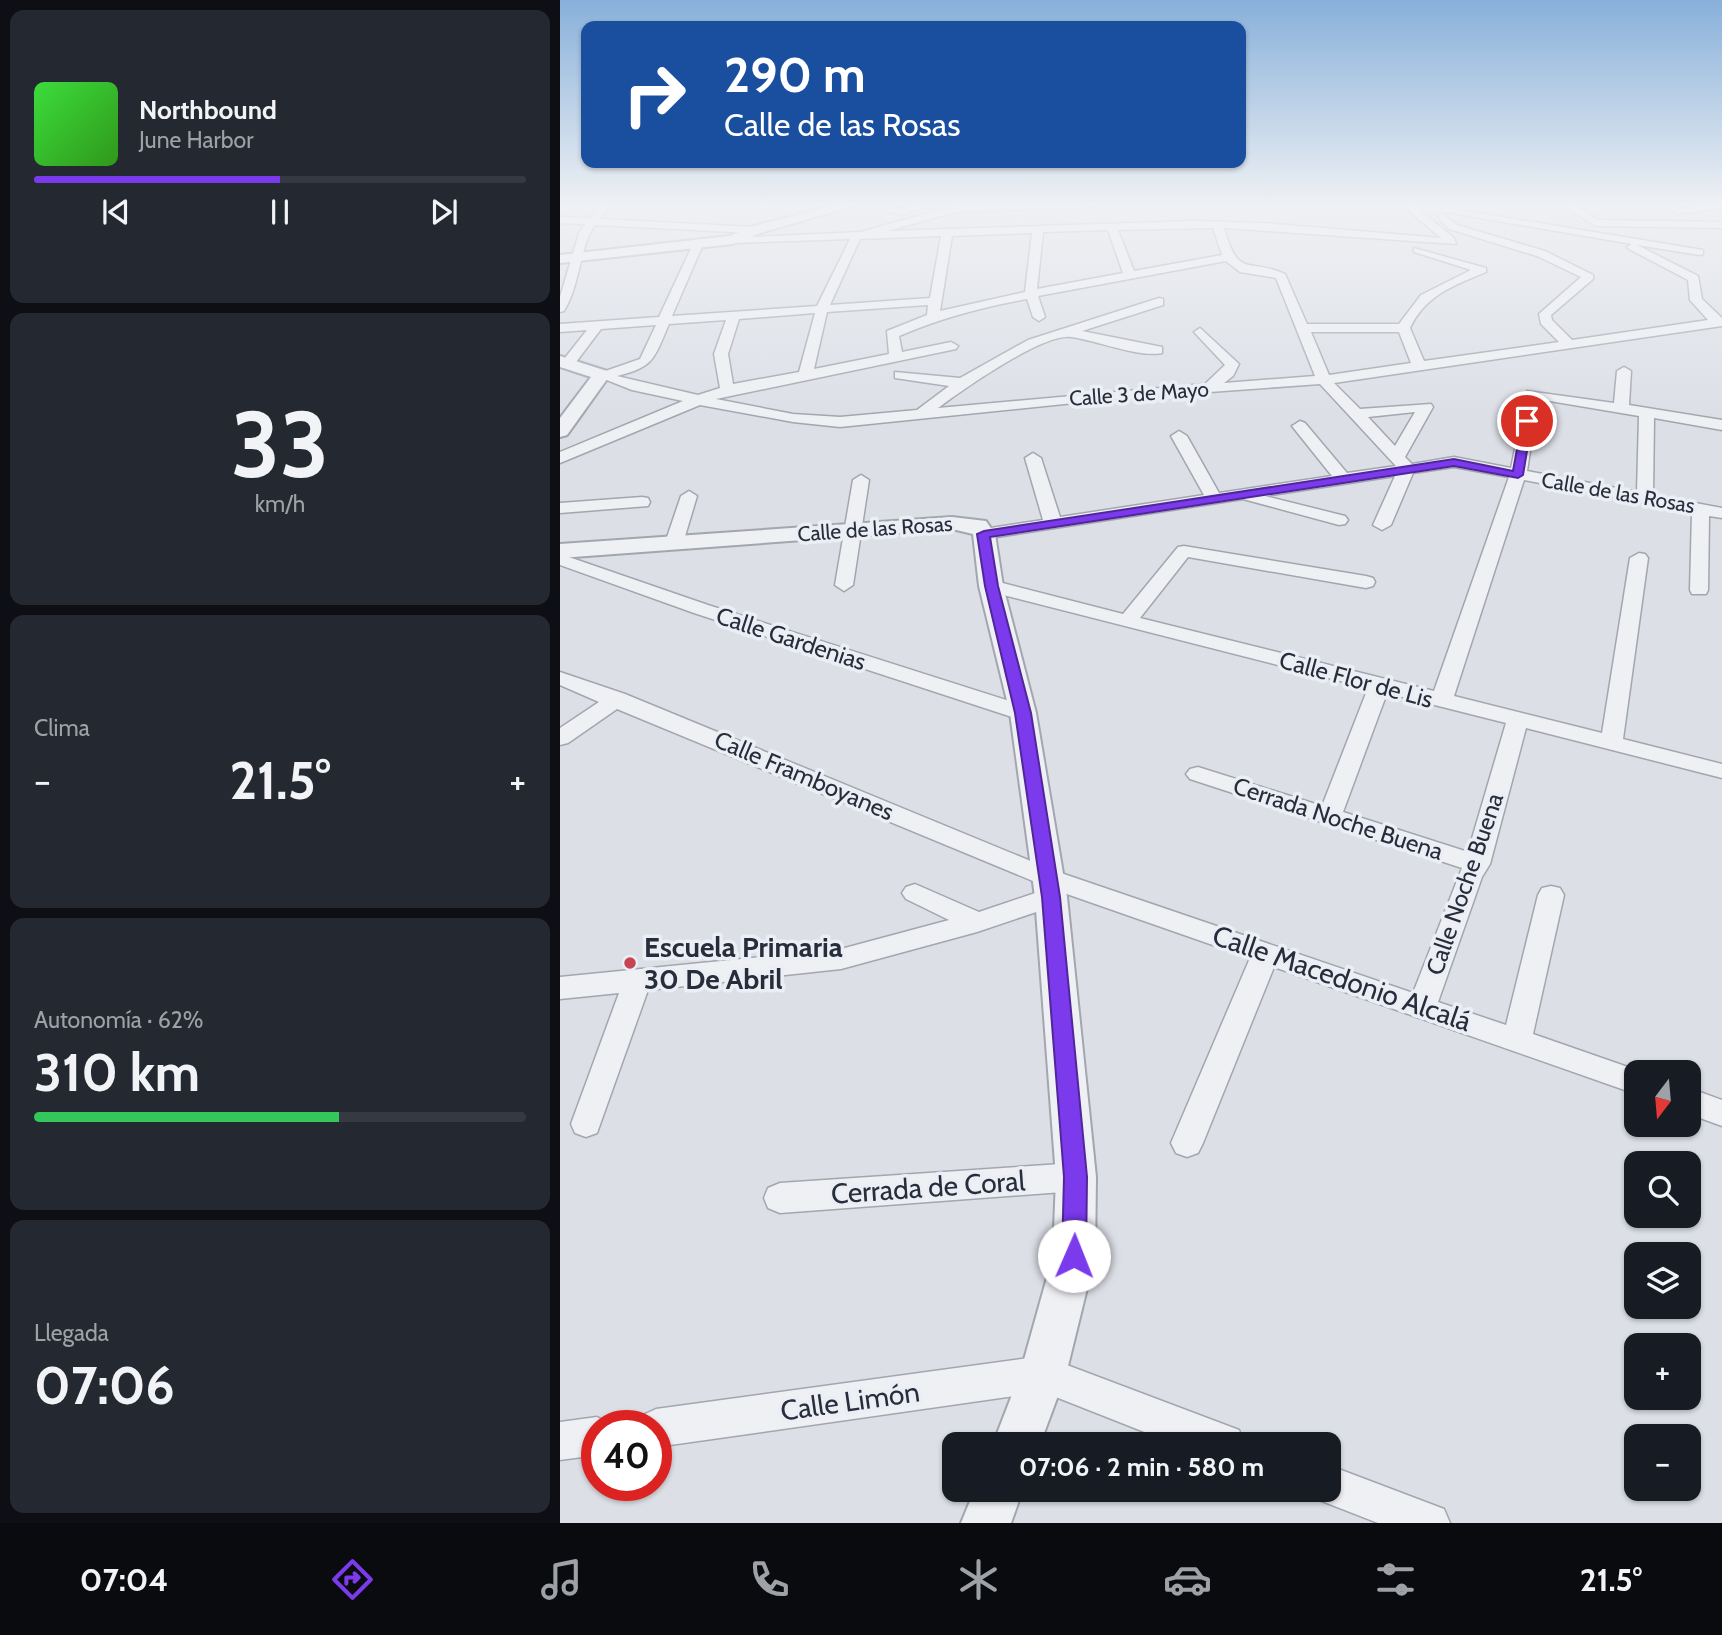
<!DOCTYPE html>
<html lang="es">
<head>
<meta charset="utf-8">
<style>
  :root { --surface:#171b24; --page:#242831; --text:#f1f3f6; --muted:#9ea1a6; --line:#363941; --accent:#7c3aed }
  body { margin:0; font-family:Cabin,sans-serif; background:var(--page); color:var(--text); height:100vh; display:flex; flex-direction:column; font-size:26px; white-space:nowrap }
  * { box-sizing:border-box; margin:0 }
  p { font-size:23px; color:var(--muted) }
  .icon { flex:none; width:38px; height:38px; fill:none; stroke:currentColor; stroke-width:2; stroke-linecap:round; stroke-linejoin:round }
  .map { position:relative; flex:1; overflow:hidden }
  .details { display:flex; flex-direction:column; gap:10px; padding:10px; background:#0d0f14; width:560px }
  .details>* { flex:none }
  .top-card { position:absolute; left:21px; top:21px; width:665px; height:147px; border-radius:14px; box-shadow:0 2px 5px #0004; background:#1a4fa0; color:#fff; overflow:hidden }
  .needle { width:46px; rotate:196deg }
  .tools { position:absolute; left:1064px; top:1060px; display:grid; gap:14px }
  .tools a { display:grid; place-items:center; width:77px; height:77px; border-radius:14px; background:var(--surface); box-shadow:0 2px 5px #0004; font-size:35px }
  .speed { position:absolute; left:21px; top:1410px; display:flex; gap:14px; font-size:35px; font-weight:700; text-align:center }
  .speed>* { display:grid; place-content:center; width:91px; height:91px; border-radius:50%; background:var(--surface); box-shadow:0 2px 5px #0004; line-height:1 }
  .speed .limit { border:10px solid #d22; background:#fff; color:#111 }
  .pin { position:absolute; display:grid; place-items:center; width:60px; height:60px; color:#fff; margin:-30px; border:4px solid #fff; border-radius:50%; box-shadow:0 2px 7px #0007 }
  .me { position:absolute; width:77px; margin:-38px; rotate:1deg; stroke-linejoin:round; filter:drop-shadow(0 0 5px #0008) }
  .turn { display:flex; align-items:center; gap:24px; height:147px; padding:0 28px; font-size:32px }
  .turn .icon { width:91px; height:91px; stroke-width:2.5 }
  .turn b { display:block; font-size:49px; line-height:60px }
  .big { font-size:52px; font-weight:800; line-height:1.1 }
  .details .tile { flex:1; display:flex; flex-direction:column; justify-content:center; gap:10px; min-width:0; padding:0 24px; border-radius:14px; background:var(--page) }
  .details .dial { align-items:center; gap:0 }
  .dial b { font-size:91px; line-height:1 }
  .song { display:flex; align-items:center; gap:21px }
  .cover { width:84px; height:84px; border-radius:10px; background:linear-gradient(135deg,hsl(120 70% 55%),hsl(110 70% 35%)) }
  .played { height:7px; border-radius:4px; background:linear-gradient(90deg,var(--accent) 50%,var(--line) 50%) }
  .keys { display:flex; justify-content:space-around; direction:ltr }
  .heat { display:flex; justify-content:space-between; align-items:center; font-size:38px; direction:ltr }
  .charge { height:10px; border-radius:5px; background:linear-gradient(90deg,#34c759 62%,var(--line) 0) }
  .trip { position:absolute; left:382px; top:1432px; width:399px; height:70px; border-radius:14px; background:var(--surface); box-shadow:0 2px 5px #0004; font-weight:800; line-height:70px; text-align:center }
  .tab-bar { display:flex; height:112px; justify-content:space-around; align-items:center; background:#090b0e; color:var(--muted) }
  .tab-bar .icon { width:49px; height:49px }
  .tab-bar .selected { color:var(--accent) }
  .tab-bar b { font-size:32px; color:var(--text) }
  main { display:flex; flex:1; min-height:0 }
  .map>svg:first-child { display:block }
</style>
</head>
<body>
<main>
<section class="details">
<div class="tile">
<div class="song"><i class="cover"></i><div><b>Northbound</b><p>June Harbor</p></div></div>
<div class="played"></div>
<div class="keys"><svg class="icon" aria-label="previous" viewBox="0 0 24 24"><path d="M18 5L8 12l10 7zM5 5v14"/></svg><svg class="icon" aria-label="pause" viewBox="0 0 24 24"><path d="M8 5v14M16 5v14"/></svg><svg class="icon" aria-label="next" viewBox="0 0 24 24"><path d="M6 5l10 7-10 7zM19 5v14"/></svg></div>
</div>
<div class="tile dial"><b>33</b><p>km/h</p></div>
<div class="tile"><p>Clima</p>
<div class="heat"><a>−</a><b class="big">21.5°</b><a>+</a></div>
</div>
<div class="tile"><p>Autonomía · 62%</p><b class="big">310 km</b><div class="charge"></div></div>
<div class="tile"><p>Llegada</p><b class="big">07:06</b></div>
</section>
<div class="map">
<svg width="1162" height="1523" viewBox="0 0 1162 1523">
  <rect width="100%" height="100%" fill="#dcdfe6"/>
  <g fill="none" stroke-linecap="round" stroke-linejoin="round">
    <defs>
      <path id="minor" d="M41 204H51L40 219 193 227 198 230 193 233 35 225C19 247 21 283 4 311L0 312V297L19 233 25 224 0 223V217L30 218Z
        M303 204 342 209 359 204 368 206 342 215Z
        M400 204H540L535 207 396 212 327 231 633 221 703 223 881 238 841 204H852L894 238 896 244 664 228C679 280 687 257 725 274L747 324H839L861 295 911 270 854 252V248L926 268V272C895 285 865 295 850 328L864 361 999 342 981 324 979 314 1021 277 977 256 889 229 878 217 883 214 897 225 985 251 1033 275V279L991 315 992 320 1012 340 1148 320 1130 300 1128 280 1069 249 1067 247 1072 244 885 212 881 211V207L1143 250V254L1139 255 1077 245 1138 276 1142 299 1162 318V326L774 383 800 409 871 404 873 407 845 457 852 464 894 457 951 468 967 391 1054 403 1057 371 1064 367 1071 371 1069 405 1162 420V430L1094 418 1093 495 1162 508V518L1149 516 1148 590 1146 594H1132L1130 590 1132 512 964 480 894 696 1042 733 1070 558 1079 553 1085 554 1088 558 1063 739 1162 764V778L966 728 930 864 922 877 878 1002 946 1025 978 895 982 888 991 886 1000 888 1004 895 973 1034 1085 1073H1076V1094L714 967 643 1143 638 1153 627 1157 616 1153 611 1143 690 958 501 892 504 897 500 904 417 932 281 969 88 990 37 1133 26 1137 15 1133 11 1124 59 993 0 999V977L281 949 389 920 346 899 342 893 346 887 355 884 419 912 490 888 57 709 8 743 0 745V728L39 702 0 685V672L65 694 495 871 853 993 902 868 630 779 626 774 630 769 638 767 762 806 808 688 424 590 422 586 431 580 563 614 618 547 624 546 806 576 813 578 815 582 813 586 806 588 628 557 580 618 874 691 949 477 894 467 853 473 831 525 822 530 813 525 835 476 705 496 785 516 788 520 785 524 779 525 683 499 424 539 415 534 424 529 483 520 465 458 473 453 481 458 500 517 644 495 611 436 619 431 627 436 659 493 772 476 732 426 740 421 745 423 787 473 836 466 760 384 553 399 280 427 233 422 140 405 0 463V452L123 401 72 390 34 375 80 359 96 325 41 329 13 366 8 367 1 363 27 330 0 332V324L99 317 134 242 139 239 144 242 112 316 257 306 290 239 173 243 168 240 169 238 301 232ZM653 228 662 255 574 271 558 230ZM548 230 563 273 477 289 483 232ZM472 233 465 292 380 311 392 236ZM381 236 370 298 270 305 300 239ZM666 261 680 272 716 278 755 376 664 383 673 376 679 364 640 328 634 332 665 365 645 384 378 408C402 390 483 333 511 337 536 340 578 358 602 353V347L522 331 603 305V299L599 298 468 340 400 378 335 372V378L389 386 357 410 280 417 233 414 156 399 396 349 398 346 391 342 342 352 339 336C381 318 422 307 467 299L473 317 479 321 485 317 478 296ZM368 305 367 315 327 331 329 354 254 369 267 312ZM255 313 239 372 173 384 168 354 179 319ZM166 320 154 354 160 388 138 395 57 376C95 367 94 358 109 324ZM751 332H839L851 363 769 375ZM978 399 1079 416 1077 492 967 471ZM855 412 835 446 808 417ZM827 693 946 723 908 852 783 812Z
        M1001 204H1013L1038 220 1162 222V228L1036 226Z
        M1146 204H1162V208L1117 214 1112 211Z
        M301 475 309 480 293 585 284 591 275 585 293 480Z
        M129 491 137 496 123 543 114 548 108 547 105 543 121 496Z
        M82 497 88 498 90 502 88 506 0 513V503Z
        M0 554 148 605 471 708 474 713 471 718H455L134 613 0 565Z
        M1129 1088 1162 1100V1126L1129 1114Z
        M516 1163 527 1167 532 1177 527 1187 516 1191 220 1213 208 1208 204 1198 208 1188 220 1183Z
        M483 1356 679 1430 684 1444H615L483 1392 96 1447V1426H78L83 1415 96 1409Z
        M37 1417 52 1426H37V1455L0 1460V1422Z
        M768 1465 884 1509 890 1523H818L754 1498 751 1489H768Z"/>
      <path id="tertiary" d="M280 204H301L200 233 173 244 0 263V255L170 236 190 227Z
        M0 356 47 371 50 375 7 435 0 437V418L31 377 0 367Z
        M392 517 426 521 435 534 443 586 476 713 507 897 536 1177 535 1256 506 1374 480 1444H433L460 1374 493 1256 496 1177 475 897 450 713 419 586 413 534 392 529 0 558V544Z
        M415 1489H463L451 1523H401Z"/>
    </defs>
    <!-- minor casing -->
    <use href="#minor" stroke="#a2a6af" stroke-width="3"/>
    <!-- tertiary casing -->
    <use href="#tertiary" stroke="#a2a6af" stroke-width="4"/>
    <!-- minor -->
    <use href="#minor" fill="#eff0f4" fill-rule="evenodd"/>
    <!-- tertiary -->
    <use href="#tertiary" fill="#eff0f4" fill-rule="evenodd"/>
  </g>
  <!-- sky -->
  <linearGradient id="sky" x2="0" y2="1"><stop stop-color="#88b0da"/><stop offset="0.49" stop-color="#eff1f4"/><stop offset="1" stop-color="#eff1f4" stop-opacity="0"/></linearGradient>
  <rect width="1162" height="417" fill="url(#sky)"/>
  <!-- route -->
  <path fill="#7c3aed" stroke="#51269a" stroke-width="2" d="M967 418 972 421 963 475 958 478 894 466 430 537 438 586 471 713 500 897 527 1177 526 1256 522 1264 514 1268 505 1264 502 1256 504 1177 482 897 455 713 425 586 417 534 424 531 894 459 953 471 962 421Z"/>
  <!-- markers -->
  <circle fill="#c74552" stroke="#ebeef4" stroke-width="2.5" cx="70" cy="963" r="7"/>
  <g text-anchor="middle" stroke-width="7" stroke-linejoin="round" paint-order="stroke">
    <!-- far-street labels -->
    <g font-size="21" fill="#272d3b" stroke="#ebeef4">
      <text transform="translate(579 394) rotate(-4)" y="7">Calle 3 de Mayo</text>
      <text transform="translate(1058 493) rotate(10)" y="7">Calle de las Rosas</text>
      <text transform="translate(315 529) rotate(-4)" y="7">Calle de las Rosas</text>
    </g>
    <!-- street labels -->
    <g font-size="24" fill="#272d3b" stroke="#ebeef4">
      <text transform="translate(231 639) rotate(18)" y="8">Calle Gardenias</text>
      <text transform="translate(796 680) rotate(15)" y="8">Calle Flor de Lis</text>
      <text transform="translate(244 776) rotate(23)" y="8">Calle Framboyanes</text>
      <text transform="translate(778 819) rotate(18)" y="8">Cerrada Noche Buena</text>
      <text transform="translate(905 884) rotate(-71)" y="8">Calle Noche Buena</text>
    </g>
    <!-- near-poi labels -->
    <g font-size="28" font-weight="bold" fill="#272d3b" stroke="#ebeef4" text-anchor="start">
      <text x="84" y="957">Escuela Primaria<tspan x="84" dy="32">30 De Abril</tspan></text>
    </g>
    <!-- near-street labels -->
    <g font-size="28" fill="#272d3b" stroke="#ebeef4">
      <text transform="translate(782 978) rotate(19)" y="10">Calle Macedonio Alcalá</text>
      <text transform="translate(368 1187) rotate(-4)" y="10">Cerrada de Coral</text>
      <text transform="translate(290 1401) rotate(-8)" y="10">Calle Limón</text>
    </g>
  </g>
</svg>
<div class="tools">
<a><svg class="needle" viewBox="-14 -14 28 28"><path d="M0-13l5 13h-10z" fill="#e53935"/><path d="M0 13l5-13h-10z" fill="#9ea1a6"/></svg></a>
<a><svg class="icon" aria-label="search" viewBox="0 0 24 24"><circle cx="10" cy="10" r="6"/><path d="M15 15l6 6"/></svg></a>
<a><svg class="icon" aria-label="layers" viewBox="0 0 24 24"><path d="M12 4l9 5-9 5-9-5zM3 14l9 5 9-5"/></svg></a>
<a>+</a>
<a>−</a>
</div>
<div class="speed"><div class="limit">40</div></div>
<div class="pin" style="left:967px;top:421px;background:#d93025"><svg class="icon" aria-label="arrive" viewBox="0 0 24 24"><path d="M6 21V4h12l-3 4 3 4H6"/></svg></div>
<svg class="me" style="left:514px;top:1256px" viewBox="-20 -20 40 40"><circle r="19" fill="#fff"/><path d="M0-13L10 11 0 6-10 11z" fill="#7c3aed"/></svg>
<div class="trip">07:06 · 2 min · 580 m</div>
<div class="top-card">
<div class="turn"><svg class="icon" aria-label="right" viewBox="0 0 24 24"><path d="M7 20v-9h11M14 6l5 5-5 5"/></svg><div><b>290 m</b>Calle de las Rosas</div></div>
</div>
</div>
</main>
<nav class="tab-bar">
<b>07:04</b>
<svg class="icon selected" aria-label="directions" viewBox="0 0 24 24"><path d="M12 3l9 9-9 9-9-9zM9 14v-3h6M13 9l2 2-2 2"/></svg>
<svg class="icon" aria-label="music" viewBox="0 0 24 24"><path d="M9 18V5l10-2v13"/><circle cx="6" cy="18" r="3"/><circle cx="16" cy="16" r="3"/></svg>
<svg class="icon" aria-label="phone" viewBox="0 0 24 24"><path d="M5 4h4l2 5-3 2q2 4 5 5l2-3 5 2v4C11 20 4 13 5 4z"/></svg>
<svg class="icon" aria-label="climate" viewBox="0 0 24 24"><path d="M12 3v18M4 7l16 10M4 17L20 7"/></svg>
<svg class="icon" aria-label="car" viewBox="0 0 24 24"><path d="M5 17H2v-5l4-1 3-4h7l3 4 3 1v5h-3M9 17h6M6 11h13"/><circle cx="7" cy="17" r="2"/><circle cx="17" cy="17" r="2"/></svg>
<svg class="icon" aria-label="filters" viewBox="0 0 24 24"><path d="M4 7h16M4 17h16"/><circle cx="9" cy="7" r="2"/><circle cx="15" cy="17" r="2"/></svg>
<b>21.5°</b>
</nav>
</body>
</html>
